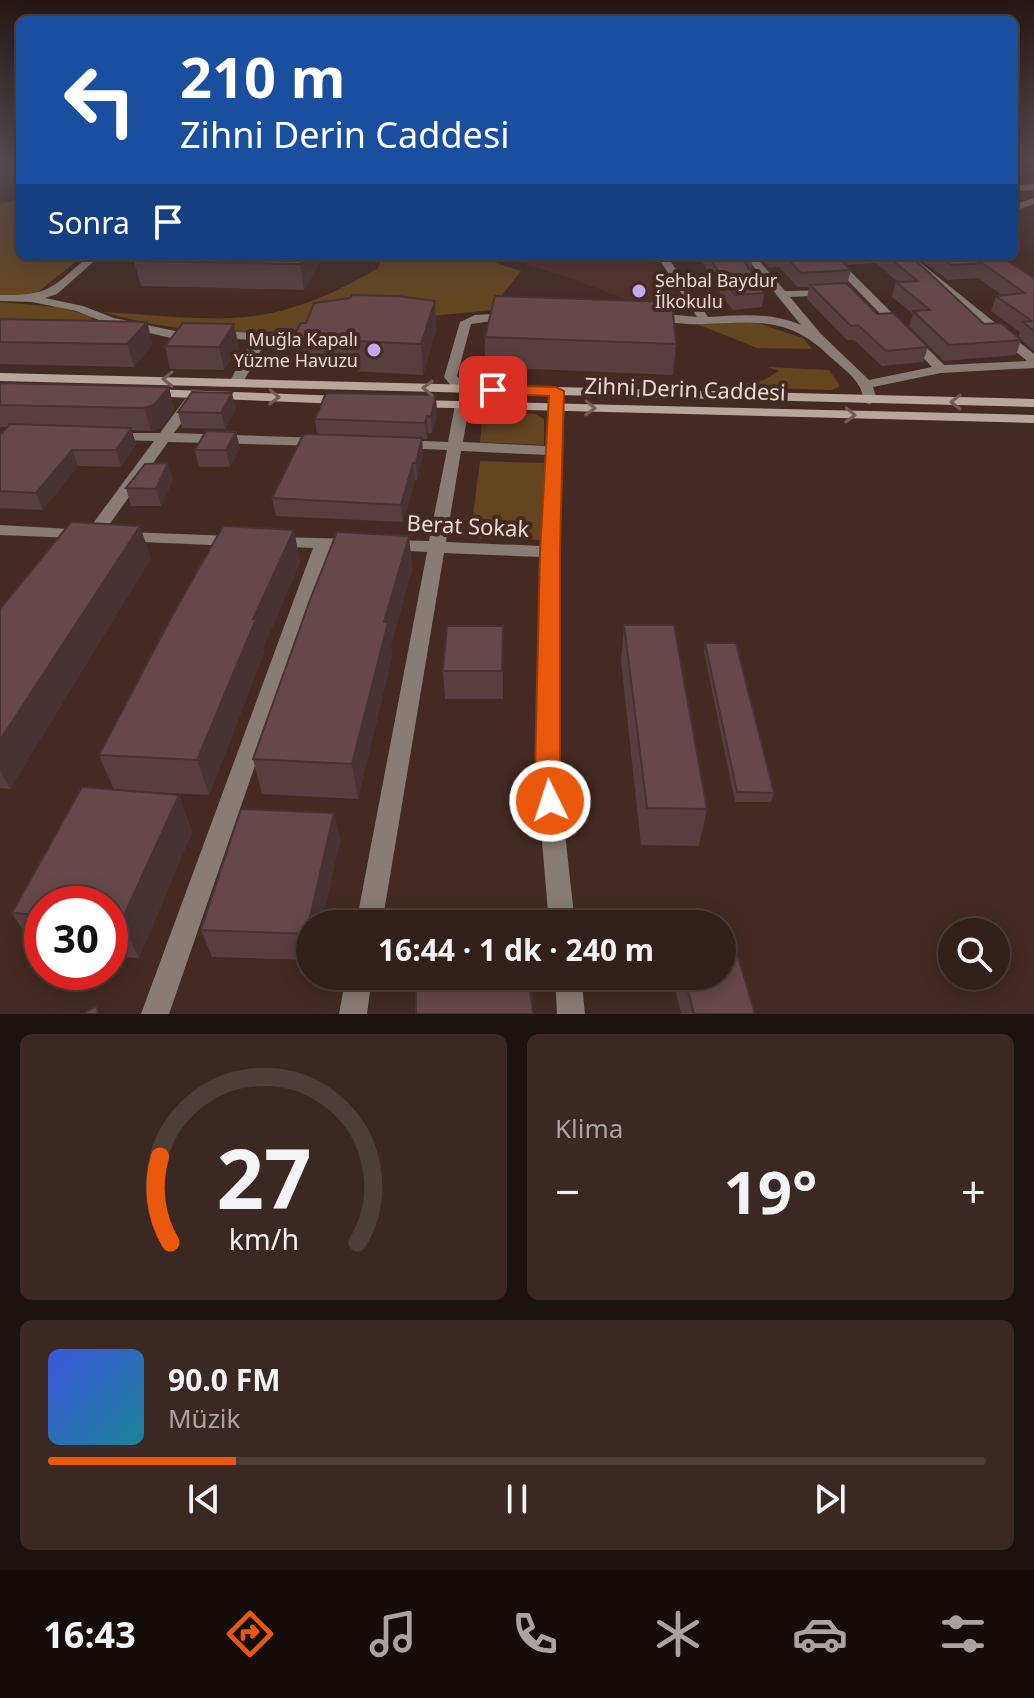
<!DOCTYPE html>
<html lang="tr">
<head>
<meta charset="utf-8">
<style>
  :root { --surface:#33201a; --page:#3b2823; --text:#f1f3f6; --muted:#a9a3a2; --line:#4e3e39; --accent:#ea580c }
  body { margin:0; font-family:"Noto Sans",sans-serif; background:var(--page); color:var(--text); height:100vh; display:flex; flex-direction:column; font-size:30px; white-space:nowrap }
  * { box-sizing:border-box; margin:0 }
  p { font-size:26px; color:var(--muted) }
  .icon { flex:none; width:44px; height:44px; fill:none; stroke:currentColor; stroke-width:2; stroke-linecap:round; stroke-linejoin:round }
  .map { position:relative; height:1014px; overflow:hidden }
  .drawer { display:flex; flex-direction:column; gap:20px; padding:20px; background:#1c120e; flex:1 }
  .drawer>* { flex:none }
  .top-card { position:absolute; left:16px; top:16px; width:1002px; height:244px; border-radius:12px; box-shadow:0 4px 20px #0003,0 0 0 2px var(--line); background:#1a4fa0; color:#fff; overflow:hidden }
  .tools { position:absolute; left:938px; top:918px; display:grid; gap:16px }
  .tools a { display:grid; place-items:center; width:72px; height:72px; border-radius:50%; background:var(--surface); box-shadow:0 4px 20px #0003,0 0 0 2px var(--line); font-size:40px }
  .speed { position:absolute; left:24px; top:886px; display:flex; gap:16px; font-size:40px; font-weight:700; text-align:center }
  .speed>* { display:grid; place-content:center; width:104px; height:104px; border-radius:50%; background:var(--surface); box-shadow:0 4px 20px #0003,0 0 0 2px var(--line); line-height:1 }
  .speed .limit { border:12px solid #d22; background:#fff; color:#111 }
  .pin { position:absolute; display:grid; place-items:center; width:68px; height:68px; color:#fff; margin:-34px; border-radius:16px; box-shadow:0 4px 12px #0006 }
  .me { position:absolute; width:88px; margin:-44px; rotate:356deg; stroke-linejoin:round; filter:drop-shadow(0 0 6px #0008) }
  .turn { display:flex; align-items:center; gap:28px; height:168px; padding:0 32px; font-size:36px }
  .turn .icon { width:104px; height:104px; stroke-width:2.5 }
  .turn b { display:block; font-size:56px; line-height:68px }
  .then { display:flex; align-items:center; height:76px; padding:0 32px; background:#0003; gap:16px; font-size:30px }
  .big { font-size:60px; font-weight:700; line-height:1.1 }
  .drawer .widget { flex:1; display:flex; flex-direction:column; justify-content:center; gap:12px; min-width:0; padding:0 28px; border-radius:12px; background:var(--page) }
  .drawer .dial { align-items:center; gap:0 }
  .dial svg { height:208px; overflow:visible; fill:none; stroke:var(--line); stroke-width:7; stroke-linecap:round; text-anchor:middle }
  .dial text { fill:var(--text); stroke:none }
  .song { display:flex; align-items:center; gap:24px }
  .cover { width:96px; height:96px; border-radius:12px; background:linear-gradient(135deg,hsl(230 70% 55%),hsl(190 70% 35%)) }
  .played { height:8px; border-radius:4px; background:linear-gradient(90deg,var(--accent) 20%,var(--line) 20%) }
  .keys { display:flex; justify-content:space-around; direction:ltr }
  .heat { display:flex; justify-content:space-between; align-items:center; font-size:44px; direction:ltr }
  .drawer .tiles { flex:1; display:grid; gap:20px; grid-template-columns:1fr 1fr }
  .widget:last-child { grid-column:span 2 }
  .trip { position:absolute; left:296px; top:910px; width:440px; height:80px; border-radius:40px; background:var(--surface); box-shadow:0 4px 20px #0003,0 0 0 2px var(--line); font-weight:700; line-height:80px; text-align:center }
  .dock { display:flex; height:128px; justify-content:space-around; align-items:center; background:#140d0a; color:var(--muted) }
  .dock .icon { width:56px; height:56px }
  .dock .on { color:var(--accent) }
  .dock b { font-size:36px; color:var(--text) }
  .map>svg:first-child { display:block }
</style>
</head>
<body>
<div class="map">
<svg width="1034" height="1014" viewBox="0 0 1034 1014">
  <rect width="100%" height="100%" fill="#442a23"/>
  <!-- built -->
  <path fill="#512f27" d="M499 256H650L682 304H637L570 278Z"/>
  <!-- green -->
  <path fill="#634620" d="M20 199V256H83L33 296 0 295V204Z
    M382 256H488L496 263 521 271 490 310C444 316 397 318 351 322 330 324 310 329 290 330 226 336 165 330 103 312 164 315 235 327 294 307 324 298 351 284 378 268Z
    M0 302 58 307 94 317 89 321 0 331Z
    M754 322 803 338 812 349 757 348 697 324Z
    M768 367 829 370 840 386 832 390 741 387V384L764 380 779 371Z
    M483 413 536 414 544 419V445L480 442Z
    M480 461 544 463 541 540 470 538Z"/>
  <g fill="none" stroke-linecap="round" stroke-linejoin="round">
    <!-- street -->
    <path fill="#887c74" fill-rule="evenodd" d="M1034 184V190L1014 191V185Z
      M1034 198V204L1014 211V205Z
      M89 256H100L57 294 45 298 83 306 114 318 175 331 197 332V338L175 339 107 323 76 311 32 302 0 301V295C51 296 52 287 89 256Z
      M657 256H667L708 317C740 315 771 312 801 325L745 256H755L785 291 834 290 835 292 830 295 790 297 821 334 869 380 932 367 824 256H835L944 365 1027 361 901 256H912L1034 354V368L941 373 873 387 877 400 870 404 865 403C863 398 862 390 859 386 852 374 838 364 828 355 771 298 718 338 652 318L650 316 656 313 697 317Z
      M510 313 516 316 514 318 471 324 457 376 468 389 466 392H456L444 377 460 322 475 315Z
      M217 331 257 333 263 337 265 343 242 384H232L230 381 252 340 213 338V332Z
      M190 398 197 402 174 433 322 438 329 442 322 446 168 442 99 539 0 535V525L88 530 154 441 114 440 107 436 109 433H160L185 399Z
      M462 401 469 405 463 442 547 446 549 407 556 403 563 407 559 552 558 770 575 924H549L536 770 541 557 444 553 382 924H356L427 552 389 550 381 545 389 540 429 541 447 450 401 448 394 444 401 440 448 442 455 405ZM461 451 547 455 542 546 446 542Z
      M125 532 234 536 242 541 234 546 119 541 117 537Z
      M277 537 354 539 362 544 354 549H330L169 1014H141L313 548 271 546 269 542Z
      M346 976H372L367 1014H339Z
      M555 976H581L585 1014H557Z"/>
    <!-- secondary -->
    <path fill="#b9a59a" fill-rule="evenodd" d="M0 373 1034 399V407L0 381Z
      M150 389 342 396 349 400 342 404 145 396 143 393Z
      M417 400 1034 415V423L412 407 410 404Z"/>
  </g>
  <!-- wall -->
  <path fill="#593e40" d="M0 160H20V187L0 188Z
    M139 256H324L304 290 141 286 134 261Z
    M699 256H753L751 269H749L764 293 762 307 733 310 723 298Z
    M759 256H836L851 270 847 284 877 314 928 347 923 362 882 366 854 340H847L807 299 809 287H798L779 267 769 268Z
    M839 256H911L984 324 1018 337 1020 332 991 311 996 296 1002 295 978 278 948 280 915 256H999L1034 278V351L1021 340 1016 355 944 361 909 326 913 314 892 297 896 282H898L876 263 848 265Z
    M435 301 436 330 423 375 335 370V367H298L293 337 306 323Z
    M0 319 153 344 134 367 0 364Z
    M485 337 676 344 673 375 485 367Z
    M165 346 239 347 224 370 170 369Z
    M0 383 169 387 174 409 161 428 151 431 131 430 136 444 121 467 78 466 43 510 0 508V435L7 427H0Z
    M236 409 225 429 182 428 178 412Z
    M437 411 432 433H428L427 439H422L423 454 417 480H415L403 522 276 516 272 498 317 434 315 419Z
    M240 448 230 467H199L195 450Z
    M173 480 161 506H131L126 488Z
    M294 530 300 563 263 648 264 653 209 795 114 790 99 755Z
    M409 536 412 569 391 645 392 656 358 799 262 794 253 759Z
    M151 558 10 789 0 788V609Z
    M624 625 707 809 699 846 641 845 621 661Z
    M503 626V699H445L443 671Z
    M705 643 774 793 771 802H735L704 652Z
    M179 795 192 832 139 958 110 956V904H42V950L35 949 12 913Z
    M334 813 340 841 310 924V960L212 957 201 930Z
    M672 976H722L755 1014H681Z"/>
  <!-- shaded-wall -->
  <path fill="#483234" d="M20 173V187L0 188V177Z
    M305 256H324L304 290 300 264Z
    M435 301 436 330 423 375 421 344Z
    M147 322 153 344 134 367 127 344Z
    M234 324 239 347 224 370 219 347Z
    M169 387 174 409 161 428 151 431 144 408Z
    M232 393 236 409 225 429 221 413Z
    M436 395 437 411 432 433 431 417Z
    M427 416 428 433 427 439 425 423Z
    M131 428 136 444 121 467 116 450Z
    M236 432 240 448 230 467 226 450Z
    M422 438 423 454 417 480 416 463Z
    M72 450 78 466 43 510 36 493Z
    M168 463 173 480 161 506 156 489Z
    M413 463 415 480 403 522 401 505Z
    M140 526 151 558 10 789 0 770V740Z
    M294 530 300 563 263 648 264 653 209 795 197 760 253 619Z
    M409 536 412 569 391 645 392 656 358 799 352 764 384 622Z
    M179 795 192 832 139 958 121 922Z
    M334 813 340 841 322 924H310V947L306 934Z"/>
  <!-- building -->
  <path fill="#67484a" stroke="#483234" stroke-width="2" d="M18 160H20L19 176 0 177V166H17Z
    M139 256H305L300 264 134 261Z
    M709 256H741L764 293 735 295 725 283Z
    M785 256H836L851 270 801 273Z
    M887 256H911L984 324 1001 323 1021 340 949 345 913 311 930 310 896 282 918 281Z
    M939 256H999L1034 278V331L1023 322 1032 321 996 296 1025 293 982 263 952 265Z
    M846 283 877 314 893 313 928 347 886 351 858 325 851 326 810 285Z
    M352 295 398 296 435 301 421 344 331 340 333 336 293 337 301 323H306L314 303 350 298Z
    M495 296 672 302 676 344 485 337Z
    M0 319 147 322 127 344 0 342Z
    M183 323 234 324 219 347 165 346Z
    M0 383 169 387 154 405 144 408 0 405Z
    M192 392 232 393 221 413 178 412Z
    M326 393 436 395 431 417 427 416 425 423 315 419Z
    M10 424 131 428 116 450H72L36 493 0 491V435Z
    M206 431 236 432 226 450H195Z
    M308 434 422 438 416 463H413L401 505 272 498 303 435Z
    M168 463 156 489 126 488 145 464Z
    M71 522 140 526 0 740V609Z
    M223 526 294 530 253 619H256L197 760 99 755 172 616Z
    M337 532 409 536 384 622 388 623 352 764 253 759 310 600Z
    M624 625H674L707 809 647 808Z
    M447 626H503L502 671H443Z
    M705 643H736L774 793 737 792Z
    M82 787 179 795 121 922 110 921V904H42V915L12 913Z
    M241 809 334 813 306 934 201 930Z
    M521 914 522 924H428Z
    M728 923 755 1014H694L684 976H722V924H719Z
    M416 976H528L533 1014H416Z
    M96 1006 99 1014H82Z"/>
  <!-- one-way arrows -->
  <defs><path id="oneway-chevron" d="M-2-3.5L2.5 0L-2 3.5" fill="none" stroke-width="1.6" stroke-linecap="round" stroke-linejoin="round" transform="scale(2)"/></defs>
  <g stroke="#735b53">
    <use href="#oneway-chevron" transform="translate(168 379) rotate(-179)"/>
    <use href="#oneway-chevron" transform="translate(428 388) rotate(-178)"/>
    <use href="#oneway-chevron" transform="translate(274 397) rotate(2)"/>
    <use href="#oneway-chevron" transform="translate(956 402) rotate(-179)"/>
    <use href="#oneway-chevron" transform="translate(590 408) rotate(2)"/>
    <use href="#oneway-chevron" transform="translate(850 415) rotate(2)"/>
  </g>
  <!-- sky -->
  <linearGradient id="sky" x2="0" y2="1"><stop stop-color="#251713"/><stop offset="0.53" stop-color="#564a50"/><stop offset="1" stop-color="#564a50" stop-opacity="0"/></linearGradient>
  <rect width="1034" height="302" fill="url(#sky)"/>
  <!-- route -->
  <path fill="#ea580c" stroke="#983908" stroke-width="2" d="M493 385 556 387 564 391 560 552V770L563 801 560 809 550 812 541 809 537 801 535 770 540 552 549 396 487 393 485 390Z"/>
  <!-- markers -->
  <g fill="#c4a7f1" stroke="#442a23" stroke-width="3">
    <circle cx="639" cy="291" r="8"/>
    <circle cx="374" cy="350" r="8"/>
  </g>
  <g text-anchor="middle" stroke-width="8" stroke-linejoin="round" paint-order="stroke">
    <!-- far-poi labels -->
    <g font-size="18" fill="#ebd9d5" stroke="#442a23" text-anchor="start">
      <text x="655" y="287">Şehbal Baydur<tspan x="655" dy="21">İlkokulu</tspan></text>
      <text x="358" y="346" text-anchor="end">Muğla Kapalı<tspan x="358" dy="21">Yüzme Havuzu</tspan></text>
    </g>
    <!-- street labels -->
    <g font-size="22" fill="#ebd9d5" stroke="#442a23">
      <text transform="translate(685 389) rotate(2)" y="8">Zihni Derin Caddesi</text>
      <text transform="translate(468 526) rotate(3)" y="8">Berat Sokak</text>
    </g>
  </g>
</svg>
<div class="tools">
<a><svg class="icon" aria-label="search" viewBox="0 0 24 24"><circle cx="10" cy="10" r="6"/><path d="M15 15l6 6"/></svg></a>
</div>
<div class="speed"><div class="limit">30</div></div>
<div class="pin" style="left:493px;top:390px;background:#d93025"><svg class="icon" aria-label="arrive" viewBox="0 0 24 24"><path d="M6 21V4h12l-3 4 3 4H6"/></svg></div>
<svg class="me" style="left:550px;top:801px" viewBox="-20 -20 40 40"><circle r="17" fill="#ea580c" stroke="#fff" stroke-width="3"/><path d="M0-11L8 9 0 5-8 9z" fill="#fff"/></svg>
<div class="trip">16:44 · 1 dk · 240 m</div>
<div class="top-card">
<div class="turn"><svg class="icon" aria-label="left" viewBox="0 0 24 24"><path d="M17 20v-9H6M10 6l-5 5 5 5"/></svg><div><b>210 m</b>Zihni Derin Caddesi</div></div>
<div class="then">Sonra<svg class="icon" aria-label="arrive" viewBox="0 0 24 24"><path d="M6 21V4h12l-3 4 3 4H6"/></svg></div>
</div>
</div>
<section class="drawer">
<div class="tiles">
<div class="widget dial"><svg viewBox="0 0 100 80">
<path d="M14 69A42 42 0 1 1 86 69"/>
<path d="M14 69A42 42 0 0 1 10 36" stroke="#ea580c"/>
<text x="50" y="56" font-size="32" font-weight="700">27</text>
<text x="50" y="72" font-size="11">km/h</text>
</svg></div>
<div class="widget"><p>Klima</p>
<div class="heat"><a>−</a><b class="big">19°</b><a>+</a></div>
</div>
<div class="widget">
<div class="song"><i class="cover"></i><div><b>90.0 FM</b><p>Müzik</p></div></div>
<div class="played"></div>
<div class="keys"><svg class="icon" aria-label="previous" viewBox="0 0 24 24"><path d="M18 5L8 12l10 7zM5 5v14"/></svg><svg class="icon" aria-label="pause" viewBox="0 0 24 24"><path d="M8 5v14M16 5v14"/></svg><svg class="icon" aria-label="next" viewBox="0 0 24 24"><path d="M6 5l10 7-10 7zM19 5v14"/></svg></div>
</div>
</div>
</section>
<nav class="dock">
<b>16:43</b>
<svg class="icon on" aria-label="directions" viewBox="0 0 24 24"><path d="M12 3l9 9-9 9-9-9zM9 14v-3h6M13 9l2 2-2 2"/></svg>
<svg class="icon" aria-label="music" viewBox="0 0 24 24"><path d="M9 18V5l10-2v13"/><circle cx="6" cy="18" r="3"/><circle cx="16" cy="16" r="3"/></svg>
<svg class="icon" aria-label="phone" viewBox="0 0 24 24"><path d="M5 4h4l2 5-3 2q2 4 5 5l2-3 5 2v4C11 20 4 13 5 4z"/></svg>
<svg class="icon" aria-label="climate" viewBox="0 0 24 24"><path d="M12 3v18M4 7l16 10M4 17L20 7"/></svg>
<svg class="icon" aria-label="car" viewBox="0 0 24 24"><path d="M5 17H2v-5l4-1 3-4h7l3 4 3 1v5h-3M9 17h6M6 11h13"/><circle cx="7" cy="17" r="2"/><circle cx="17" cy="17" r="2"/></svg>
<svg class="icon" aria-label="filters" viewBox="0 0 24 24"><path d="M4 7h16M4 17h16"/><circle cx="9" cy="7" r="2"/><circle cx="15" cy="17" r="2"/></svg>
</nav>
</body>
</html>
